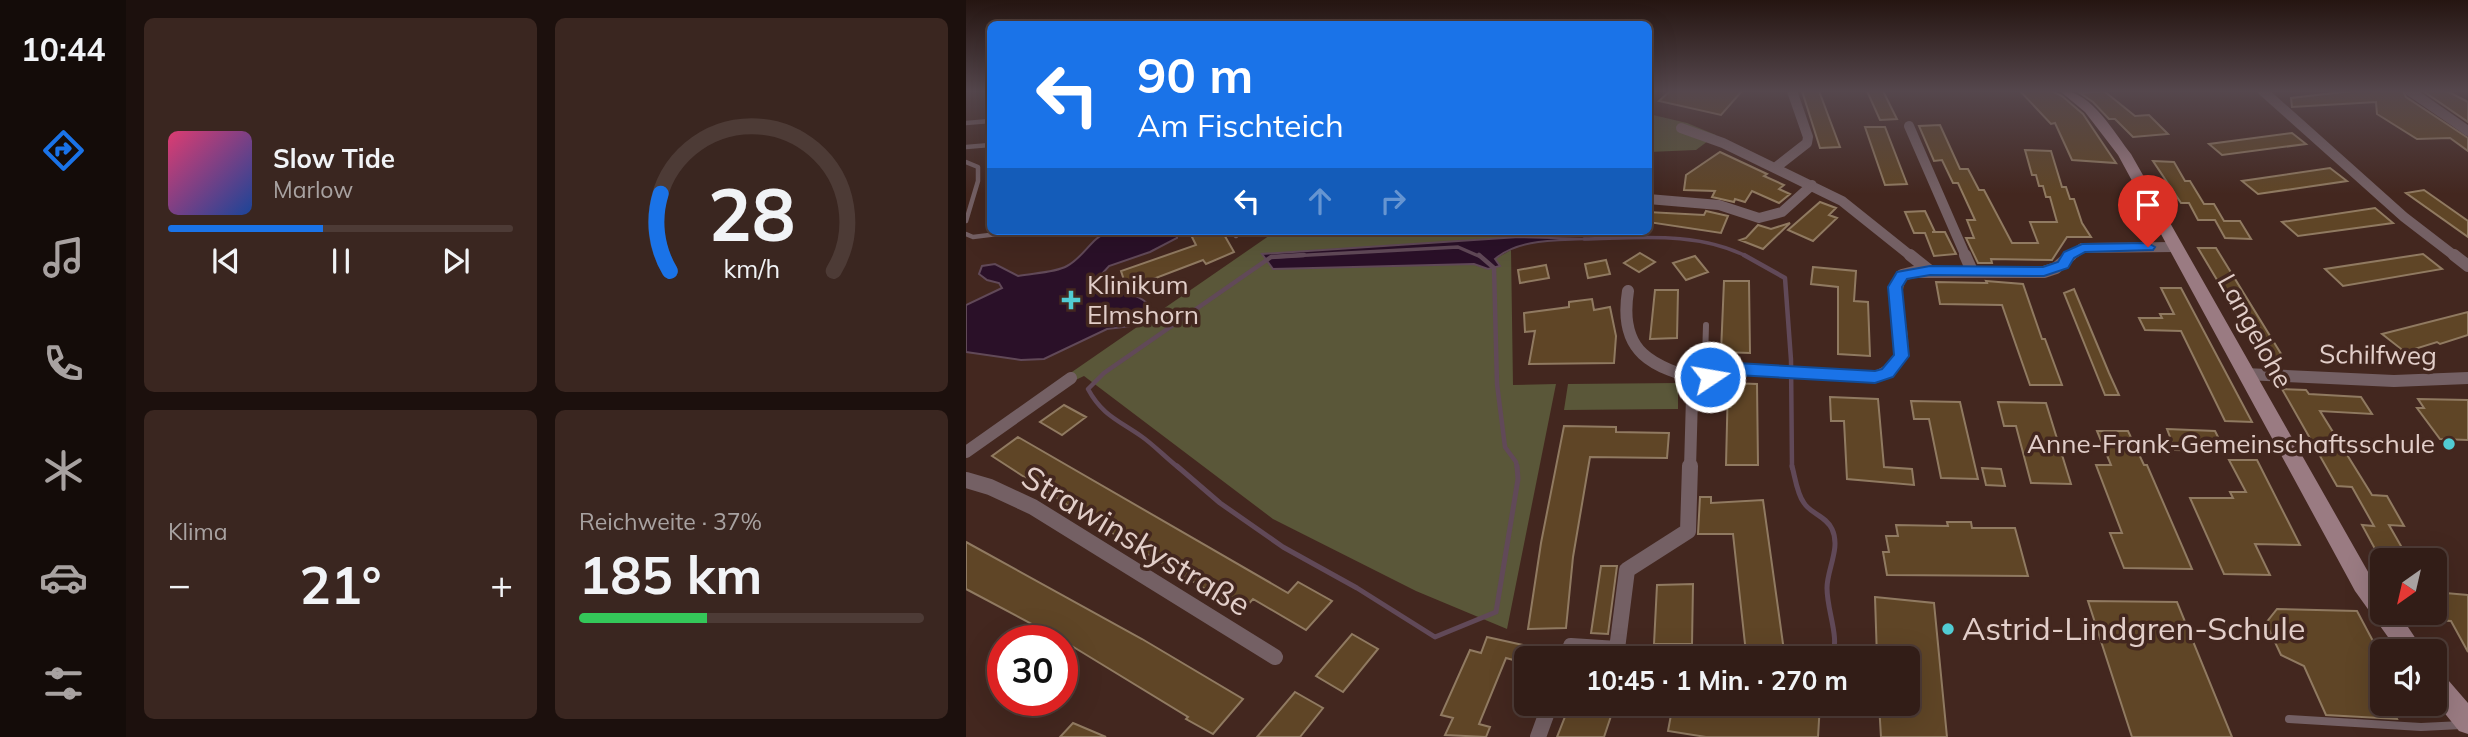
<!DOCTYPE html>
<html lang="de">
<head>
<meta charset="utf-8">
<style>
  :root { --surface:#321d17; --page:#3a2620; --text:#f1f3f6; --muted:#a8a2a1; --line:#4d3b36; --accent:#1a73e8 }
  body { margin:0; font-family:Mulish,sans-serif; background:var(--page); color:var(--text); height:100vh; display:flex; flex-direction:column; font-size:26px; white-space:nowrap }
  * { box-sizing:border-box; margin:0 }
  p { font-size:23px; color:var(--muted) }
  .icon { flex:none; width:38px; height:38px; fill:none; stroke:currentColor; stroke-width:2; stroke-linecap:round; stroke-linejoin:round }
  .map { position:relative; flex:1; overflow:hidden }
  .sheet { display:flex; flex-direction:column; gap:18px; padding:18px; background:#1c100d; width:840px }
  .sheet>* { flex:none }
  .guide { position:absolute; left:21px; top:21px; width:665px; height:214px; border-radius:10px; box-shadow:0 7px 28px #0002,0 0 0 2px var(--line); background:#1a73e8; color:#fff; overflow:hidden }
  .needle { width:46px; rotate:214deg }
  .tools { position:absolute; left:1404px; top:548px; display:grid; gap:14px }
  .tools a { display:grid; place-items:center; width:77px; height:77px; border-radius:10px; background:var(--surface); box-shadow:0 7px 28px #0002,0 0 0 2px var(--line); font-size:35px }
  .speed { position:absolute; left:21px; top:625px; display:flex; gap:14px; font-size:35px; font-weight:700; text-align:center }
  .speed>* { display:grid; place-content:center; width:91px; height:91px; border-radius:50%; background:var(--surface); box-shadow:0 7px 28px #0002,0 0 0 2px var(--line); line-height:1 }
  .speed .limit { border:10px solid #d22; background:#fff; color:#111 }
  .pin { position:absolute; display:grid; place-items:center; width:60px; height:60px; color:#fff; margin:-72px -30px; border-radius:50% 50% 50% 0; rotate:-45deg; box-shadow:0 0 7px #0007 }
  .pin .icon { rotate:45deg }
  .me { position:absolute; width:77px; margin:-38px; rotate:78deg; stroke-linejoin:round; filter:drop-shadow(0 0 5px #0008) }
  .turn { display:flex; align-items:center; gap:24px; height:147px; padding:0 35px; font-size:32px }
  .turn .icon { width:91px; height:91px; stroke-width:2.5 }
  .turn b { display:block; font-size:49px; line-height:60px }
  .lanes { display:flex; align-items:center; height:66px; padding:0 35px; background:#0003; justify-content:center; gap:35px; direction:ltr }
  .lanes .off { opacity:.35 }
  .big { font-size:52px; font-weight:700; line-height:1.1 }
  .sheet .tile { flex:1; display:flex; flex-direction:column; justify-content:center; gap:10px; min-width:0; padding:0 24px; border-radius:10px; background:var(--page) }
  .sheet .dial { align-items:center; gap:0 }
  .dial svg { height:182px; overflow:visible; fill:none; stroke:var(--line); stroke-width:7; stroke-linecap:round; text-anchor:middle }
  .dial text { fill:var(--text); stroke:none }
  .song { display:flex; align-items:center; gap:21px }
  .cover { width:84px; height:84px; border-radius:10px; background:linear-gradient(135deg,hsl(340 70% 55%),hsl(220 70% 35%)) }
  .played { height:7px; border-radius:4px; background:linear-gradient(90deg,var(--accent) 45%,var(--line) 45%) }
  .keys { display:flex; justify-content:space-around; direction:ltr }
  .heat { display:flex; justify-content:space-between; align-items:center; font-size:38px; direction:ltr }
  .charge { height:10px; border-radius:5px; background:linear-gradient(90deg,#34c759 37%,var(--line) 0) }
  .sheet .tiles { flex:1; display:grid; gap:18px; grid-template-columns:repeat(2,1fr) }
  .trip { position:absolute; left:548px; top:646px; width:406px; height:70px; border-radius:10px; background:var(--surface); box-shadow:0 7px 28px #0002,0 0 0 2px var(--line); font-weight:700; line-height:70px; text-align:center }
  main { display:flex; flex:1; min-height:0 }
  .dock { display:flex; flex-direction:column; width:126px; justify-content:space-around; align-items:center; background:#140c09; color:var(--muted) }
  .dock .icon { width:49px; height:49px }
  .dock .on { color:var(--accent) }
  .dock b { font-size:32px; color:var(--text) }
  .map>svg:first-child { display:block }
</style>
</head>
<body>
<main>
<nav class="dock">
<b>10:44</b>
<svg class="icon on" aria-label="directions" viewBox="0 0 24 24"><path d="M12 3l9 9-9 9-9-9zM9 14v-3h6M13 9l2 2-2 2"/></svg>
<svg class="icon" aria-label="music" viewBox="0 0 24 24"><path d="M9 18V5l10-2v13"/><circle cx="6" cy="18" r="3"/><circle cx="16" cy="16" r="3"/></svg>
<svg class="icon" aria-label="phone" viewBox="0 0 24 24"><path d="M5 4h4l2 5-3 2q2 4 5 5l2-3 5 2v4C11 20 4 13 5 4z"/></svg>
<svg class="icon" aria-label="climate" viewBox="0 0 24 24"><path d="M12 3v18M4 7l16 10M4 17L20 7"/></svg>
<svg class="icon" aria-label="car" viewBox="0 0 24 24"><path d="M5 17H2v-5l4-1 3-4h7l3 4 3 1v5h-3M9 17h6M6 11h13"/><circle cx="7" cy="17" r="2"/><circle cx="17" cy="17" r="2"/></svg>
<svg class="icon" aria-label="filters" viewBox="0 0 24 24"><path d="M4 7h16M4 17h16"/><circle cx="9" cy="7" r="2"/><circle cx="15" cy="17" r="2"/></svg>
</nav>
<section class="sheet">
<div class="tiles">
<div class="tile">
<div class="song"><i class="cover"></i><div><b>Slow Tide</b><p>Marlow</p></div></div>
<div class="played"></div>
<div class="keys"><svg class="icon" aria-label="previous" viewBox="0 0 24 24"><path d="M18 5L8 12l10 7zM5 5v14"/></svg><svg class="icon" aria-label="pause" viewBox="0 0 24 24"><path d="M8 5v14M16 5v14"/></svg><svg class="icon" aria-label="next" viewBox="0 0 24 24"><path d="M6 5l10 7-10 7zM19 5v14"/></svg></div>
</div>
<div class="tile dial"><svg viewBox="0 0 100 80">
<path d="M14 69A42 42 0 1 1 86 69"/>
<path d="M14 69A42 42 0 0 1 10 35" stroke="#1a73e8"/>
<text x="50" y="56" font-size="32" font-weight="700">28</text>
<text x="50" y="72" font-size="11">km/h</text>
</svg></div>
<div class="tile"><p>Klima</p>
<div class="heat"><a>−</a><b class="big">21°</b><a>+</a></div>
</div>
<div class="tile"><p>Reichweite · 37%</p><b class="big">185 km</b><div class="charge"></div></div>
</div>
</section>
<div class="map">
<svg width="1502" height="737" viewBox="0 0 1502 737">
  <rect width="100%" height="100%" fill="#43271f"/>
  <!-- green -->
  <path fill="#5a5739" d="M683 114 721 123 750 135 730 150 683 152Z
    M310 231H544V238L493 242C505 260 509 274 534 265L529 259 545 250 547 385 590 384 541 629 450 591 307 519 118 376 61 403Z
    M712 383V409L598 410 602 384Z"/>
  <!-- water -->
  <path fill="#2a1028" stroke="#614958" stroke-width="2" d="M143 231H211V238L184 252 143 266 124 287 132 294C150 293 168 290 182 304L165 326 141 329 78 359 55 360 0 352V305L36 288 33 283 21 280 13 274 16 266 29 264 52 276C67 273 88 273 101 266 118 257 125 238 143 231Z
    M553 237 622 239C591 241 554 238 529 259L534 266 522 269 508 264 307 269 296 254Z"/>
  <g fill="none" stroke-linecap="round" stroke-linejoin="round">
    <!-- stream-far2 -->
    <path stroke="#614958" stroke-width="3.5" d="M618 239C673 238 731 231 782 257
      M306 257 492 247 515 257"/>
    <!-- stream-far1 -->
    <path stroke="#614958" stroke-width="4.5" d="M513 255 528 268 531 384 539 447 550 462 551 468
      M778 255 819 278 825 360 826 468
      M213 468C200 458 188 445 175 436 152 420 136 415 122 389L138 373 305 257 338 255"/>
    <!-- stream -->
    <path stroke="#614958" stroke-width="5" d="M211 466 254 503 317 547 391 588 469 637 530 612 552 479 551 466
      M826 466C829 477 831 494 838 503 845 514 860 516 866 529 875 548 861 569 861 588 861 612 874 636 866 658"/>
  </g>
  <!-- building -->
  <path fill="#5f4526" stroke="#907a61" stroke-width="2" d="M704 91H776L755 115 693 101Z
    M836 91H853L874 147 854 148Z
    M901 91H917L931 119 914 120Z
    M1054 91H1086L1096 96 1117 114 1150 163 1106 160 1089 123 1085 124Z
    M1138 91 1169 116 1183 115 1202 134 1167 137 1149 119H1143L1127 102 1114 93Z
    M1386 91H1437L1440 97 1502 138V151L1484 138 1451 139 1411 114 1410 102 1326 107 1325 98Z
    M1457 91H1481L1502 102V122Z
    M974 125 994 169H1002L1013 190H1018L1046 243H1072L1064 222H1091L1084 197H1080L1077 186H1073L1070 175H1066L1059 150 1085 151 1096 187H1100L1104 199H1108L1116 223 1125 237H1101L1086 260 1025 259 1026 263H1012L1000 238H1008L1001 220H1009L992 183H987L976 160 968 161 953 126Z
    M899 127H919L941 184 919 185Z
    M1326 133 1340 144 1256 155 1243 144Z
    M754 152 801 174 798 176 818 185 813 189 824 194 813 203 786 191 779 202 769 199 768 202 746 197 749 191 718 190 720 175Z
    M1187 161 1208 162 1219 181H1224L1238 204H1248L1258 221H1274L1285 239 1259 238 1249 220H1232L1223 203H1215Z
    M1364 168 1381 181 1292 194 1276 181Z
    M1458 190 1502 221V237L1440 193Z
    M854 202 870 208 863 215 871 218 847 241 822 230Z
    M1409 208 1427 223 1332 236 1316 222Z
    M740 211 762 216 755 233 682 222V212L738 215Z
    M959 211 969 232H966H979L990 254 968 256 959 233H948L939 212Z
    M824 223 797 249 774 240 780 238 792 225 805 229Z
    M223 231H256L268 252 240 264 237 260 161 289 155 271 230 245Z
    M1232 248H1250L1317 357H1297Z
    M674 253 689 262 673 272 658 263Z
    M1457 254 1476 269 1377 286 1359 269Z
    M729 256 742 272 720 280 707 263Z
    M640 260 644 274 622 278 619 264Z
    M580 265 583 278 554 283 552 270Z
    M847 267 890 271 888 301 902 302 904 356 872 354V287L845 284Z
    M758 281H783L784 353 755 352Z
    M1020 281 1057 284 1076 339H1079L1096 385H1064L1036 305 974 304 970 282 1021 283Z
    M1195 288H1215L1286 422 1259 421 1215 331 1179 330 1173 318H1196L1194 314H1208Z
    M1108 289 1143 373 1153 395H1139L1098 293Z
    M689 290H712L711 338 684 339Z
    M626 299 628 310 644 307 650 336 648 363 563 364 569 331 559 332 558 313 603 307V302Z
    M1502 312V335L1474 344 1471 342 1439 352 1416 334Z
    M762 383 791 384 792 465H760Z
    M1316 389 1340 390 1343 394 1395 397 1406 414 1354 411 1406 495 1421 496 1438 526 1423 525 1443 560H1415L1396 525 1408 526 1386 487 1371 486Z
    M864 397 912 399 918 467 946 469 948 485 881 479 878 421H865Z
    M1452 399 1502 400V440L1474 439 1451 408H1458Z
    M945 401 994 402 1012 479 975 478 963 419H948Z
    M1032 402 1080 403 1105 484 1065 483 1050 426H1038Z
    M98 405 120 417 96 435 74 422Z
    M598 426 650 427V432L703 433 701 458 624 457 607 557 600 628 562 629 575 543Z
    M1201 429 1249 431 1259 451 1209 450Z
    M1131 431H1162L1178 465H1181L1226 569 1158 568 1144 533H1156L1130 465H1145Z
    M52 437 322 593 332 582 366 601 340 630 287 599 276 611 123 519 26 456Z
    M1263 460H1291L1334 545 1289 544 1304 575 1258 574 1224 498H1267L1264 492H1280Z
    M1016 468 1035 469 1039 486 1020 485Z
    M734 497H745V503L797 500 818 651 780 653 767 534H732Z
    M981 522H1005L1006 528H1049L1062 576 921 575 917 552H923L920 536H932L930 525 982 526Z
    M0 542 176 639 277 699 247 734 220 719 222 717 96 640 0 589Z
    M635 566H651L642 634 625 633Z
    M727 584 726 644H688L691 585Z
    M1468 592 1502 595V652L1485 621 1468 620Z
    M909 597 968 603 981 737H915L913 704H942V658H911Z
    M1122 601 1211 602 1266 737H1166Z
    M1311 609 1391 611 1416 658V704H1423L1431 719 1360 715 1338 666 1315 655 1300 623Z
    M386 634 412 649 377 692 350 676Z
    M521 637 557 645 551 661 540 658 513 724 524 727 520 737 479 735 487 718 475 715 504 650 515 653Z
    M329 692 357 708 334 737H291Z
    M604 704H649L638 737H591Z
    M707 704H854L852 737H740L702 731Z
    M107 723 140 737H94Z"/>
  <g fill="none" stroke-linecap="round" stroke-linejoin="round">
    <!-- lane-far2 -->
    <path stroke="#746064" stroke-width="4.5" d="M0 123 24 121
      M0 147 24 145
      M0 162 12 167V181L0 221
      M267 231 270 236
      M0 234 7 237 57 231"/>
    <!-- lane-far1 -->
    <path stroke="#746064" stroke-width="6" d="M740 325 739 359 744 377"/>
    <!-- lane -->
    <path stroke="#746064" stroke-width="8" d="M1323 719 1455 727 1496 725"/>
    <!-- street-far2 -->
    <path stroke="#746064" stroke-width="10" d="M1297 91 1438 217 1490 257
      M1444 91 1502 131
      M943 126 1000 257
      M715 128 757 143 876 201 946 257
      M809 168 841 143 842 137 826 91
      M682 199 753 205 793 218 816 212 846 185
      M1103 257 1116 248 1208 247"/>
    <!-- street-far1 -->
    <path stroke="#746064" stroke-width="12" d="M944 255 964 271
      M999 255 1006 271
      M1488 255 1502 266
      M662 291C652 353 686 367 739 381
      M1279 374 1428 381 1502 378
      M0 452 105 378
      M724 468 726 397 745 377 771 369 909 377C964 357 915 310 936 275L948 272H1078L1090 268 1105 255"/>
    <!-- street -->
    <path stroke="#746064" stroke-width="16" d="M0 480 24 487 67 507 309 657
      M601 658 605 646 651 649 661 570 722 531 724 466
      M572 737 584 704"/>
    <!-- secondary -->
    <path fill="#9a7b82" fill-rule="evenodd" d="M1094 91C1124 89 1148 132 1165 154L1405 577 1416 592V612H1432L1458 651H1432L1389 591 1152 155 1119 112Z
      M1468 669 1476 673 1502 703V734L1493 731 1468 700Z"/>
  </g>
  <!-- sky -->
  <linearGradient id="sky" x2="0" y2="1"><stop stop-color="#251511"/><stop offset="0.47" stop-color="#55474d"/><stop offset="1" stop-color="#55474d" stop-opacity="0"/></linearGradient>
  <rect width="1502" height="194" fill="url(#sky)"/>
  <!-- route -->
  <path fill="#1a73e8" stroke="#114b97" stroke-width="2" d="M1182 243 1189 247 1187 250 1119 252 1108 258 1102 268 1078 276 964 275 941 279 936 287 943 356 927 377 909 383 771 375 759 376 744 383 736 377 750 366 771 363 909 371 916 369 928 355 922 287 931 272 964 266 1077 267 1092 262 1098 252 1116 244Z"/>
  <!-- markers -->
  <g fill="#51ccd3" stroke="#43271f" stroke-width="2.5">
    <path d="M101.5 289.5h7v7h7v7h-7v7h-7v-7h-7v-7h7z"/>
    <circle cx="1483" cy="444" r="7"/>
    <circle cx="982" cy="629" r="7"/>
  </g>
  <g text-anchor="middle" stroke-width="7" stroke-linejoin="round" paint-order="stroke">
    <!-- poi labels -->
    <g font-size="26" fill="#e2cec9" stroke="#43271f" text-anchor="start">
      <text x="121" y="294">Klinikum<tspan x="121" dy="30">Elmshorn</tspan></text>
      <text x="1469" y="453" text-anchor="end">Anne-Frank-Gemeinschaftsschule</text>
    </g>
    <!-- street labels -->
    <g font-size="26" fill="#e2cec9" stroke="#43271f">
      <text transform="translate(1289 331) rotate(61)" y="9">Langelohe</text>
      <text transform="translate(1412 355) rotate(1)" y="9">Schilfweg</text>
    </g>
    <!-- near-street labels -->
    <g font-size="32" fill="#e2cec9" stroke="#43271f">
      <text transform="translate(170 541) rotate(31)" y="11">Strawinskystraße</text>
    </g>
    <!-- near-poi labels -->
    <g font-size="32" fill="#e2cec9" stroke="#43271f" text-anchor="start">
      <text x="996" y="640">Astrid-Lindgren-Schule</text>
    </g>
  </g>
</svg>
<div class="tools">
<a><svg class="needle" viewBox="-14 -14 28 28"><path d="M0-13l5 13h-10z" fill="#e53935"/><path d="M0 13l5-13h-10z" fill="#a8a2a1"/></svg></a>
<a><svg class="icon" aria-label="sound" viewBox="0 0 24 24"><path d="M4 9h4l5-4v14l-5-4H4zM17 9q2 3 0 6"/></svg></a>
</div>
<div class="speed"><div class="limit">30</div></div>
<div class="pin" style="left:1182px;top:247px;background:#d93025"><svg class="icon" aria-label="arrive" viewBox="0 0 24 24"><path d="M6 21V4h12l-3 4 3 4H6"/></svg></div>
<svg class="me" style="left:744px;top:377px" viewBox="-20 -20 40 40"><circle r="17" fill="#1a73e8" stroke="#fff" stroke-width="3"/><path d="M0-11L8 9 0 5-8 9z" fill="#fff"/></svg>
<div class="trip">10:45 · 1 Min. · 270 m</div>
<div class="guide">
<div class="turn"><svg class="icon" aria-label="left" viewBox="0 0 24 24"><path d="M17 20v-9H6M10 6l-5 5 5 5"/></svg><div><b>90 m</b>Am Fischteich</div></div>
<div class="lanes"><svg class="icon" aria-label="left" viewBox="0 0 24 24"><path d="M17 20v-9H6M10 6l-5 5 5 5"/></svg><svg class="icon off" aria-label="ahead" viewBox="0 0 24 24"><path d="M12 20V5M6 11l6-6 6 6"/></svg><svg class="icon off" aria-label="right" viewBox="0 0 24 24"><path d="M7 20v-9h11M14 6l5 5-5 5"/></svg></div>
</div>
</div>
</main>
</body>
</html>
